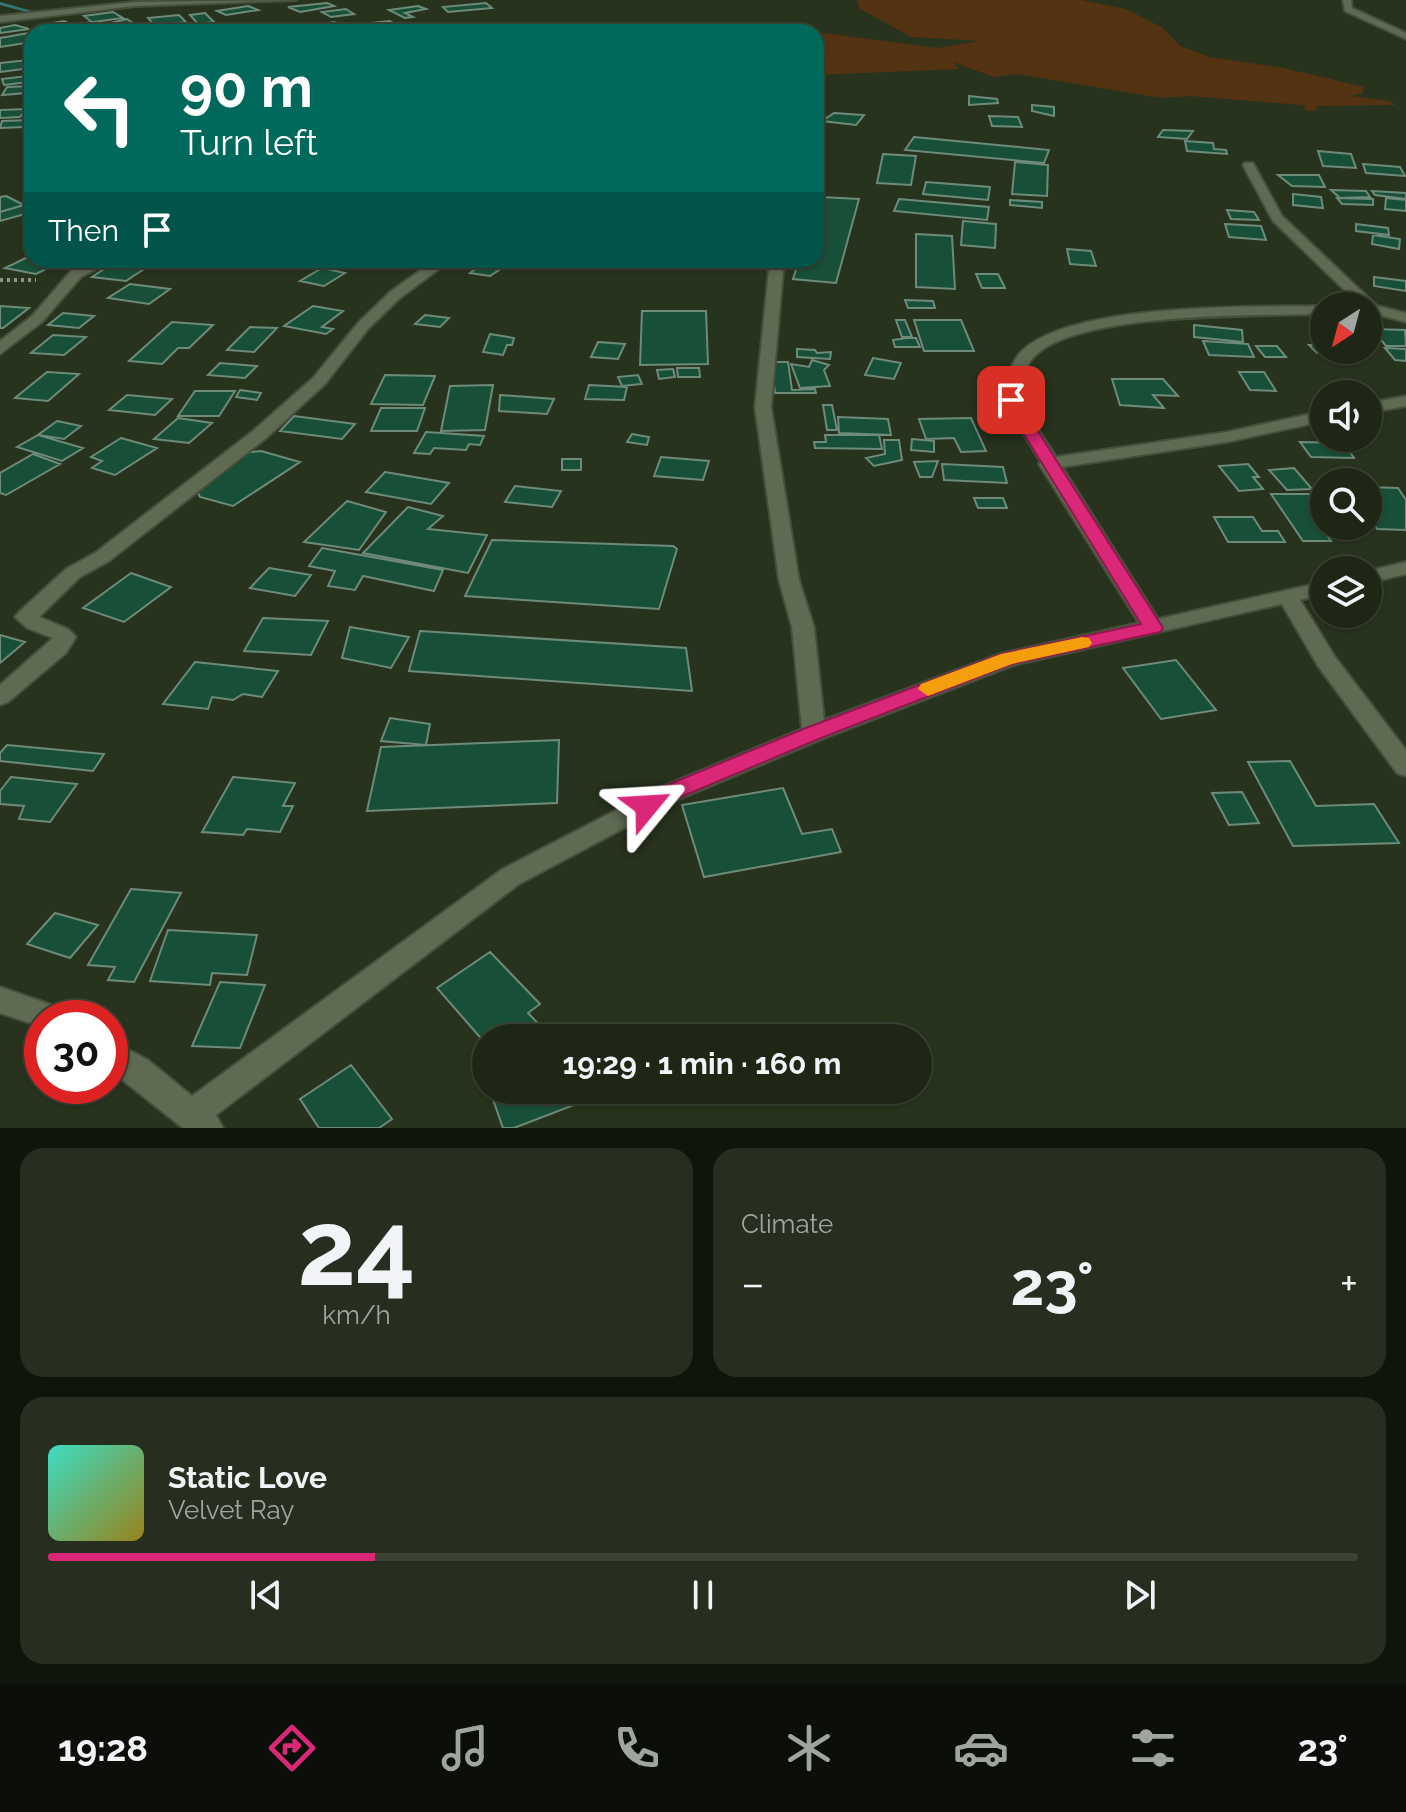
<!DOCTYPE html>
<html lang="en">
<head>
<meta charset="utf-8">
<style>
  :root { --surface:#1e2616; --page:#262e1f; --text:#f1f3f6; --muted:#a1a5a1; --line:#3c4335; --accent:#db2777 }
  body { margin:0; font-family:Raleway,sans-serif; background:var(--page); color:var(--text); height:100vh; display:flex; flex-direction:column; font-size:30px; white-space:nowrap }
  * { box-sizing:border-box; margin:0 }
  p { font-size:26px; color:var(--muted) }
  .icon { flex:none; width:44px; height:44px; fill:none; stroke:currentColor; stroke-width:2; stroke-linecap:round; stroke-linejoin:round }
  .map { position:relative; height:1128px; overflow:hidden }
  .sheet { display:flex; flex-direction:column; gap:20px; padding:20px; background:#10150c; flex:1 }
  .sheet>* { flex:none }
  .banner { position:absolute; left:24px; top:24px; width:800px; height:244px; border-radius:24px; box-shadow:0 2px 6px #0004,0 0 0 2px var(--line); background:#00695c; color:#fff; overflow:hidden }
  .needle { width:52px; rotate:216deg }
  .fabs { position:absolute; left:1310px; top:292px; display:grid; gap:16px }
  .fabs a { display:grid; place-items:center; width:72px; height:72px; border-radius:50%; background:var(--surface); box-shadow:0 2px 6px #0004,0 0 0 2px var(--line); font-size:40px }
  .speed { position:absolute; left:24px; top:1000px; display:flex; gap:16px; font-size:40px; font-weight:700; text-align:center }
  .speed>* { display:grid; place-content:center; width:104px; height:104px; border-radius:50%; background:var(--surface); box-shadow:0 2px 6px #0004,0 0 0 2px var(--line); line-height:1 }
  .speed .limit { border:12px solid #d22; background:#fff; color:#111 }
  .pin { position:absolute; display:grid; place-items:center; width:68px; height:68px; color:#fff; margin:-34px; border-radius:16px; box-shadow:0 4px 12px #0006 }
  .me { position:absolute; width:88px; margin:-44px; rotate:63deg; stroke-linejoin:round; filter:drop-shadow(0 0 6px #0008) }
  .turn { display:flex; align-items:center; gap:28px; height:168px; padding:0 24px; font-size:36px }
  .turn .icon { width:104px; height:104px; stroke-width:2.5 }
  .turn b { display:block; font-size:56px; line-height:68px }
  .then { display:flex; align-items:center; height:76px; padding:0 24px; background:#0003; gap:16px; font-size:30px }
  .big { font-size:60px; font-weight:700; line-height:1.1 }
  .sheet .card { flex:1; display:flex; flex-direction:column; justify-content:center; gap:12px; min-width:0; padding:0 28px; border-radius:24px; background:var(--page) }
  .sheet .dial { align-items:center; gap:0 }
  .dial b { font-size:104px; line-height:1 }
  .song { display:flex; align-items:center; gap:24px }
  .cover { width:96px; height:96px; border-radius:12px; background:linear-gradient(135deg,hsl(170 70% 55%),hsl(50 70% 35%)) }
  .played { height:8px; border-radius:4px; background:linear-gradient(90deg,var(--accent) 25%,var(--line) 25%) }
  .keys { display:flex; justify-content:space-around; direction:ltr }
  .heat { display:flex; justify-content:space-between; align-items:center; font-size:44px; direction:ltr }
  .sheet .tiles { flex:1; display:grid; gap:20px; grid-template-columns:1fr 1fr }
  .card:last-child { grid-column:span 2 }
  .trip { position:absolute; left:472px; top:1024px; width:460px; height:80px; border-radius:40px; background:var(--surface); box-shadow:0 2px 6px #0004,0 0 0 2px var(--line); font-weight:700; line-height:80px; text-align:center }
  .menu { display:flex; height:128px; justify-content:space-around; align-items:center; background:#0c0f09; color:var(--muted) }
  .menu .icon { width:56px; height:56px }
  .menu .active { color:var(--accent) }
  .menu b { font-size:36px; color:var(--text) }
  .map>svg:first-child { display:block }
</style>
</head>
<body>
<div class="map">
<svg width="1406" height="1128" viewBox="0 0 1406 1128">
  <rect width="100%" height="100%" fill="#28331d"/>
  <!-- green -->
  <path fill="#533311" d="M857 0H1081L1126 9 1163 28 1180 46 1209 57 1284 68 1364 87 1363 93 1351 96 1390 101 1396 105 1317 106 1315 111H1306L1304 105 1289 104 1189 96 1161 98 1017 74 994 77 953 62 959 69 816 75V32L937 48 980 41 911 37 859 8Z"/>
  <g fill="none" stroke-linecap="round" stroke-linejoin="round">
    <!-- stream -->
    <path fill="#327878" fill-rule="evenodd" d="M0 2 32 11V12L30 13 0 5Z"/>
  </g>
  <!-- building -->
  <path fill="#184f38" stroke="#6d8a7b" stroke-width="2" d="M327 3 334 6 300 12 288 7Z
    M486 3 492 8 448 12 443 7Z
    M248 6 258 10 226 15 217 11Z
    M418 6 426 9 405 13 413 17 405 18 389 10Z
    M346 9 354 14 331 17 322 12Z
    M113 12 123 18 79 24 92 22 84 16Z
    M205 13 214 22 198 24 190 15Z
    M179 15 186 22 155 26 148 18Z
    M127 19 139 27 100 31 94 27Z
    M64 21 76 27 63 29 69 32H38L56 29 47 24Z
    M390 21 397 26 411 24 416 27 383 31 372 23Z
    M334 22 344 26 313 31 304 28Z
    M15 25 29 29 0 33V28Z
    M29 33 32 42 0 47V38Z
    M29 60 31 68 0 72V63Z
    M27 76 29 82 4 85 2 79Z
    M32 86 26 93 2 95 7 87Z
    M969 96 997 99 998 103 969 105Z
    M1032 105 1054 107V116L1032 111Z
    M26 109 20 117 0 118V110Z
    M834 113 864 115 856 125 822 121Z
    M989 116 1018 117 1022 127 992 126Z
    M31 120 24 127 0 128 2 121Z
    M1163 130 1193 131 1187 139 1158 137Z
    M914 137 1049 150 1044 163 905 150Z
    M1185 141 1213 143 1214 149 1226 150 1227 154 1187 151Z
    M1318 151 1351 154 1356 168 1323 166Z
    M883 154 916 156 911 185 877 183Z
    M1015 162 1048 165 1047 196 1012 194Z
    M1363 164 1400 167 1405 176 1366 173Z
    M1278 175H1319L1325 187 1292 186Z
    M926 182 990 187 988 200 923 194Z
    M1331 190 1366 191 1370 197 1340 198Z
    M1372 191 1406 193V199L1375 195Z
    M1293 194 1321 197 1323 208 1293 205Z
    M6 196 24 205 0 212V197Z
    M821 197 859 199 836 283 793 279 799 260H816V211Z
    M1337 198 1373 199V205L1342 204Z
    M1386 198 1406 200V211L1385 209Z
    M899 199 989 207 987 220 894 211Z
    M1010 200 1042 202V208L1010 205Z
    M24 205 32 212 0 221V212Z
    M1227 210 1254 212 1259 220 1231 219Z
    M963 221 996 224 995 248 961 245Z
    M1225 224 1261 226 1266 240 1229 237Z
    M1356 224 1388 228 1389 235 1356 231Z
    M916 234 952 236 955 289 916 287Z
    M1373 235 1400 239 1399 249 1372 244Z
    M1067 249 1091 251 1096 266 1070 264Z
    M32 255V260H64L36 274 5 268Z
    M110 265 144 269 126 281 92 277Z
    M479 266 499 270 490 276 470 273Z
    M322 268 345 273 324 286 300 281Z
    M976 274H998L1005 288H982Z
    M1374 277 1406 281V291L1374 286Z
    M130 284 170 289 149 304 108 298Z
    M905 300 933 301 935 308H908Z
    M0 306 29 308 3 328H0Z
    M313 306 343 311 322 327 333 329 326 334 284 326Z
    M642 311H706L708 364 640 365Z
    M63 313 94 316 79 328 48 325Z
    M425 315 449 318 440 327 415 324Z
    M896 320H905L912 337H902Z
    M914 320H961L974 351H924Z
    M172 322 213 325 189 348H178L162 364 129 361Z
    M1194 325 1242 330 1243 342 1194 337Z
    M250 327 277 328 254 352 227 350Z
    M1372 329 1405 330 1406 346H1386Z
    M490 334 514 338 512 345H507L503 355 483 352Z
    M53 335 86 337 64 355 31 353Z
    M907 338H916L920 347H895L893 340Z
    M1203 341 1248 344 1254 357 1209 355Z
    M598 342 625 344 618 359 591 357Z
    M1309 345H1324V350H1351L1353 353H1317Z
    M1256 346H1277L1286 357H1265Z
    M1385 348 1406 349V361L1395 360Z
    M797 349 815 350 817 353 831 352 830 359 797 357Z
    M873 358 901 363 894 379 865 375Z
    M812 360 829 365 824 370 830 386 800 388 791 364 809 367Z
    M771 362H788L792 390 815 389 816 393H775Z
    M220 363 257 366 245 378 208 375Z
    M677 368H699L700 377H678Z
    M673 369 675 377 659 379 657 370Z
    M47 372 79 374 48 401 15 398Z
    M1239 372H1264L1276 391 1250 390Z
    M385 375 435 376 423 405 371 404Z
    M638 375 642 384 622 386 618 377Z
    M1112 379H1163L1178 396 1153 395 1164 408 1120 405Z
    M493 385 485 430 441 431 450 386Z
    M589 385 627 387 624 400 585 399Z
    M240 390 261 393 257 400 236 397Z
    M195 391H235L219 416H178Z
    M127 395 172 399 155 415 109 410Z
    M500 395 554 399 547 414 499 411Z
    M823 405H832L837 430H827Z
    M381 408H425L417 431H371Z
    M294 416 355 424 342 439 280 431Z
    M838 417 888 419 891 435 839 433Z
    M178 418 212 423 189 443 154 439Z
    M971 418 986 451 961 452 954 438 926 439 919 419Z
    M57 421 81 426 64 439 38 435Z
    M426 432 484 436 480 445 469 444 466 450 434 448 430 454 414 453Z
    M632 434 649 437 647 445 627 442Z
    M38 435 83 448 62 461 17 447Z
    M825 435H879L882 449 815 448 814 442H826Z
    M121 438 157 448 115 475 92 468 102 461 91 457Z
    M912 439 934 441V452L911 450Z
    M884 440H899L902 460 874 466 866 458 885 454Z
    M1300 442 1344 443 1354 458 1311 457Z
    M261 451 300 462 233 506 200 497 195 488 242 453Z
    M33 454 60 464 6 495 0 493V473Z
    M661 457 709 461 703 480 654 476Z
    M562 459H581V470H562Z
    M938 461 932 477H920L914 462Z
    M942 464 1003 467 1007 483 944 480Z
    M1248 464 1259 477H1253L1263 489 1239 491 1219 466Z
    M1294 468 1312 489 1287 490 1269 470Z
    M385 472 449 483 431 504 366 492Z
    M515 486 561 491 552 507 505 502Z
    M1368 487 1398 488 1406 500V530L1377 529 1368 514Z
    M1271 494H1324V526H1356L1359 529 1323 530 1331 541H1303Z
    M974 498H1003L1007 508H978Z
    M347 501 386 512 359 550 304 542Z
    M408 507 443 516 428 529 487 535 468 573 363 553Z
    M1214 517H1253L1262 531H1278L1285 542H1228Z
    M492 540 673 546 677 549 659 609 465 596Z
    M322 548 443 570 434 591 363 576 355 590 328 586 335 571 309 566Z
    M269 568 311 575 295 596 250 588Z
    M131 573 171 587 124 622 83 608Z
    M263 618 328 621 311 655 244 651Z
    M350 627 409 637 391 668 342 658Z
    M420 631 686 648 692 691 409 671Z
    M0 635 25 642 0 663Z
    M1176 660 1216 710 1161 719 1123 668Z
    M195 662 278 671 262 697 243 694 233 700 212 697 208 709 163 704Z
    M390 718 430 724 426 745 381 741Z
    M559 740 557 803 367 811 381 747Z
    M7 745 104 754 93 771 0 761V753Z
    M1290 761 1316 806 1374 804 1399 843 1293 846 1248 762Z
    M11 777 77 784 50 822 19 819 24 806 0 804V791Z
    M233 777 295 783 283 806H293L280 832 247 829 243 835 202 832Z
    M783 788 802 834 832 829 841 852 704 877 682 805Z
    M1242 792 1259 823 1229 825 1212 793Z
    M131 889 181 893 134 982 108 980 115 967 88 965Z
    M55 913 98 925 70 958 27 944Z
    M168 930 257 935 247 975 212 973 210 985 150 981Z
    M490 952 540 1004 528 1013 552 1038H486V1044L437 988Z
    M220 982 265 985 240 1048 192 1046Z
    M351 1065 392 1119 379 1128H319L300 1099Z
    M583 1090 587 1100 514 1128H503L490 1091Z"/>
  <g fill="none" stroke-linecap="round" stroke-linejoin="round">
    <defs>
      <path id="minor" d="M296 0 135 6 0 22V16L135 2Z
        M1343 0H1351L1352 8 1406 33V39L1345 11Z
        M1245 163H1253L1282 216 1377 306 1406 313V322L1368 312V306H1361L1273 221 1243 165Z
        M95 260H113L81 277 42 322 0 354V341L32 316 71 271Z
        M435 260H451L400 298 368 329 325 384 265 439 109 561 80 577 39 617 68 629 76 637 66 653 8 702 0 705V685L53 638 27 628 15 617 19 612 66 569 95 553 253 431 313 378 358 323 390 292Z
        M770 260H784L771 407 799 580 814 627 824 720 1000 654 1139 623 1039 464 1041 462 1003 400C1007 385 1009 366 1019 354 1067 302 1254 307 1324 306V314C1261 316 1072 311 1032 359 1023 369 1023 388 1019 400L1056 457 1227 432 1324 411V421L1227 442 1062 467 1158 619 1324 582V594L1300 600 1335 657 1406 750V776L1397 773 1318 666 1282 604 1014 665 822 739 677 800 519 884 216 1115 223 1128H183L110 1070V1040L148 1060 192 1096 501 870 659 788 802 729 792 627 779 580 755 407Z
        M1406 396V406L1368 413V403Z
        M1406 562V574L1368 583V571Z
        M0 987 63 1009 68 1018H42V1027L0 1013Z"/>
    </defs>
    <!-- minor casing -->
    <use href="#minor" stroke="#454e3b" stroke-width="4"/>
    <!-- path -->
    <path stroke="#8d9685" stroke-width="4" stroke-dasharray="3 4" stroke-linecap="butt" d="M0 280H36"/>
    <!-- minor -->
    <use href="#minor" fill="#5e6a52" fill-rule="evenodd"/>
  </g>
  <!-- route -->
  <path fill="#db2777" stroke="#8e194d" stroke-width="2" d="M1011 395 1018 400 1163 628 1160 632 1012 664 821 738 676 799C664 807 653 816 639 812L636 806 639 800 660 788 806 728 1001 654 1141 624 1003 400Z"/>
  <!-- slow -->
  <path fill="#f59e0b" d="M1082 637 1089 638 1092 643 1089 647 1012 664 928 696 918 689 921 684 1001 654Z"/>
</svg>
<div class="fabs">
<a><svg class="needle" viewBox="-14 -14 28 28"><path d="M0-13l5 13h-10z" fill="#e53935"/><path d="M0 13l5-13h-10z" fill="#a1a5a1"/></svg></a>
<a><svg class="icon" aria-label="sound" viewBox="0 0 24 24"><path d="M4 9h4l5-4v14l-5-4H4zM17 9q2 3 0 6"/></svg></a>
<a><svg class="icon" aria-label="search" viewBox="0 0 24 24"><circle cx="10" cy="10" r="6"/><path d="M15 15l6 6"/></svg></a>
<a><svg class="icon" aria-label="layers" viewBox="0 0 24 24"><path d="M12 4l9 5-9 5-9-5zM3 14l9 5 9-5"/></svg></a>
</div>
<div class="speed"><div class="limit">30</div></div>
<div class="pin" style="left:1011px;top:400px;background:#d93025"><svg class="icon" aria-label="arrive" viewBox="0 0 24 24"><path d="M6 21V4h12l-3 4 3 4H6"/></svg></div>
<svg class="me" style="left:647px;top:806px" viewBox="-20 -20 40 40"><path d="M0-17L14 15 0 8-14 15z" fill="#db2777" stroke="#fff" stroke-width="4"/></svg>
<div class="trip">19:29 · 1 min · 160 m</div>
<div class="banner">
<div class="turn"><svg class="icon" aria-label="left" viewBox="0 0 24 24"><path d="M17 20v-9H6M10 6l-5 5 5 5"/></svg><div><b>90 m</b>Turn left</div></div>
<div class="then">Then<svg class="icon" aria-label="arrive" viewBox="0 0 24 24"><path d="M6 21V4h12l-3 4 3 4H6"/></svg></div>
</div>
</div>
<section class="sheet">
<div class="tiles">
<div class="card dial"><b>24</b><p>km/h</p></div>
<div class="card"><p>Climate</p>
<div class="heat"><a>−</a><b class="big">23°</b><a>+</a></div>
</div>
<div class="card">
<div class="song"><i class="cover"></i><div><b>Static Love</b><p>Velvet Ray</p></div></div>
<div class="played"></div>
<div class="keys"><svg class="icon" aria-label="previous" viewBox="0 0 24 24"><path d="M18 5L8 12l10 7zM5 5v14"/></svg><svg class="icon" aria-label="pause" viewBox="0 0 24 24"><path d="M8 5v14M16 5v14"/></svg><svg class="icon" aria-label="next" viewBox="0 0 24 24"><path d="M6 5l10 7-10 7zM19 5v14"/></svg></div>
</div>
</div>
</section>
<nav class="menu">
<b>19:28</b>
<svg class="icon active" aria-label="directions" viewBox="0 0 24 24"><path d="M12 3l9 9-9 9-9-9zM9 14v-3h6M13 9l2 2-2 2"/></svg>
<svg class="icon" aria-label="music" viewBox="0 0 24 24"><path d="M9 18V5l10-2v13"/><circle cx="6" cy="18" r="3"/><circle cx="16" cy="16" r="3"/></svg>
<svg class="icon" aria-label="phone" viewBox="0 0 24 24"><path d="M5 4h4l2 5-3 2q2 4 5 5l2-3 5 2v4C11 20 4 13 5 4z"/></svg>
<svg class="icon" aria-label="climate" viewBox="0 0 24 24"><path d="M12 3v18M4 7l16 10M4 17L20 7"/></svg>
<svg class="icon" aria-label="car" viewBox="0 0 24 24"><path d="M5 17H2v-5l4-1 3-4h7l3 4 3 1v5h-3M9 17h6M6 11h13"/><circle cx="7" cy="17" r="2"/><circle cx="17" cy="17" r="2"/></svg>
<svg class="icon" aria-label="filters" viewBox="0 0 24 24"><path d="M4 7h16M4 17h16"/><circle cx="9" cy="7" r="2"/><circle cx="15" cy="17" r="2"/></svg>
<b>23°</b>
</nav>
</body>
</html>
